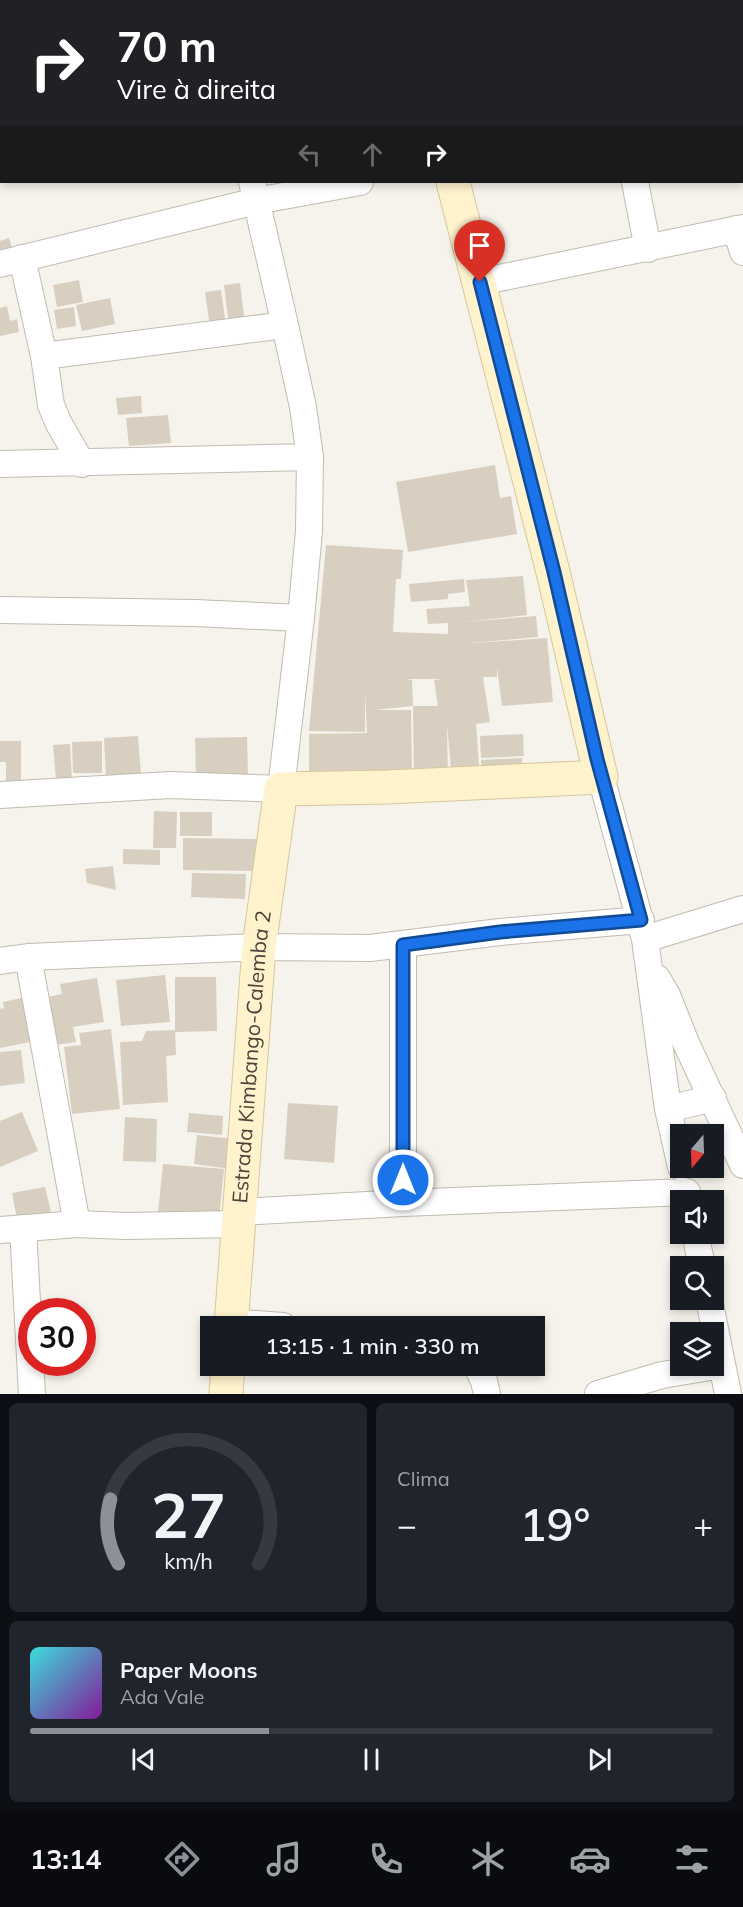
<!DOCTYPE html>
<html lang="pt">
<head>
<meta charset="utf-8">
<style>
  :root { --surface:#171b24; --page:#20242c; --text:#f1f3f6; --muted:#9ea1a6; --line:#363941; --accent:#8c9099 }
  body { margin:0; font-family:Mulish,sans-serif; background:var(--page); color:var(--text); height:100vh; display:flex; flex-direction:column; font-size:22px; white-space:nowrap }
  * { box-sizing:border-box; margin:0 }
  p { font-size:20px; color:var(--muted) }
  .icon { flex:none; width:33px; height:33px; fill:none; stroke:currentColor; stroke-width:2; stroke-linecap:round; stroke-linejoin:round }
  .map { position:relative; height:1394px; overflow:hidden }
  .drawer { display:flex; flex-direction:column; gap:9px; padding:9px; background:#0d0f14; flex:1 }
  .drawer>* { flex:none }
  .hud { position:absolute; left:0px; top:0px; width:744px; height:183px; box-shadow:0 3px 9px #0003; background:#202124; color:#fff; overflow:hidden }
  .needle { width:39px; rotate:199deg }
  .tools { position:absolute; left:670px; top:1124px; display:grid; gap:12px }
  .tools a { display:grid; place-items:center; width:54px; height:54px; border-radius:0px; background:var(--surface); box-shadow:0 3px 9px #0003; font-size:30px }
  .speed { position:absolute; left:18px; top:1298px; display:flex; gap:12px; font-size:30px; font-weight:700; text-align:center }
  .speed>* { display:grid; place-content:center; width:78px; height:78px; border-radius:50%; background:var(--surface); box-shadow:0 3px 9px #0003; line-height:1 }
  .speed .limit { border:9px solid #d22; background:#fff; color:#111 }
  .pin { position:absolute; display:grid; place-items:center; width:51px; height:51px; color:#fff; margin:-62px -26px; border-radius:50% 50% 50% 0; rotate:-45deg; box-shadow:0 0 6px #0007 }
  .pin .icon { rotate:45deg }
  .me { position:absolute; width:66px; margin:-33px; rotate:0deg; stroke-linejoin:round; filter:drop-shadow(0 0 4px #0008) }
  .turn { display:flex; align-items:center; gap:21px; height:126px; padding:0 18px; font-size:27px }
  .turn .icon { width:78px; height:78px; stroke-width:2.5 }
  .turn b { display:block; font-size:42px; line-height:51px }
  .lanes { display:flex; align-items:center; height:57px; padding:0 18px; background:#0003; justify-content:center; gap:30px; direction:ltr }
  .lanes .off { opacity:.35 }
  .big { font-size:45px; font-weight:600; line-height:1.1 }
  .drawer .widget { flex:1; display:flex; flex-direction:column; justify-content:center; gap:9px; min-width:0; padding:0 21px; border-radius:9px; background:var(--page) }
  .drawer .dial { align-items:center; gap:0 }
  .dial svg { height:156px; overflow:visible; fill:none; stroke:var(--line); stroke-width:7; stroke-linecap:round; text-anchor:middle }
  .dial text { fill:var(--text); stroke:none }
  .song { display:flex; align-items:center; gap:18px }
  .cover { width:72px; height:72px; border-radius:9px; background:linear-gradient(135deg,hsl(180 70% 55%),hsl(290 70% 35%)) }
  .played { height:6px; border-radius:3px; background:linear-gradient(90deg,var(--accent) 35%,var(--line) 35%) }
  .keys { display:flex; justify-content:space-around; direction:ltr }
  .heat { display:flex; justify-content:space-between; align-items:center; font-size:33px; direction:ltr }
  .drawer .tiles { flex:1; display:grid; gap:9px; grid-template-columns:1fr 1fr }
  .widget:last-child { grid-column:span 2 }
  .trip { position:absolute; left:200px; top:1316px; width:345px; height:60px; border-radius:0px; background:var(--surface); box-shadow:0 3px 9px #0003; font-weight:600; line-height:60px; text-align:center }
  .tab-bar { display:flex; height:96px; justify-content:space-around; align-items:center; background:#090b0e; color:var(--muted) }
  .tab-bar .icon { width:42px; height:42px }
  .tab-bar .on { color:var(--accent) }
  .tab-bar b { font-size:27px; color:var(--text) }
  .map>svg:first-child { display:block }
</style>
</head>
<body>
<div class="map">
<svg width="743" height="1394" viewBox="0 0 743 1394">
  <rect width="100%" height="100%" fill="#f6f3ec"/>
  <!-- building -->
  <path fill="#d8cfc1" d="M9 238 14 254 0 258V241Z
    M79 280 83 302 57 307 53 285Z
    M240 283 245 324 229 326 224 285Z
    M221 290 226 325 210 328 205 292Z
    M110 298 115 324 82 331 76 305Z
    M7 306 10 321 17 319 19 332 0 336V308Z
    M74 307 76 326 57 329 54 310Z
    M141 396 142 413 118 415 116 398Z
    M168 415 171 443 129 446 126 418Z
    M495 465 500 498 511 496 517 534 408 552 396 482Z
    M326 545 403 550 401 579H396L393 632 448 634V623L428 624 426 609 470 606 466 580 523 576 527 615 465 622 536 616 538 637 461 644 547 638 553 702 502 706 497 667V677H483L490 722 476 724 480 778 452 780 447 724 448 782H414L413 706H438L434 680 444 679H405L412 680 413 706 374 710H411L412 777H309V734L367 733 365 691V732L309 731Z
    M464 579 465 592 448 594V599L411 602 409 584Z
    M523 734 524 756 481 758 480 736Z
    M138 736 141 775 106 777 104 738Z
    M247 737 248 777H196L195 738Z
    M0 741H21V784H6V762H0Z
    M102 741V773H73L72 742Z
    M70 744 72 779 56 780 53 745Z
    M522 758 523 776 482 778 481 760Z
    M154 811 177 812 176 848H153Z
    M180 812H212V836H180Z
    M183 838 258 839 257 871 183 870Z
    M123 849 160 850V865L123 864Z
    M113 866 116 890 87 883 85 869Z
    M192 873 246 874 245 899 191 897Z
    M165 975 170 1022 121 1026 116 980Z
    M175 977H216L217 1031 175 1032Z
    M97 978 104 1022 73 1027 76 1042 56 1045 48 997 62 994 60 984Z
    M26 997 35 1041 0 1048V1009L4 1008 3 1002Z
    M111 1029 120 1109 72 1114 64 1047 81 1045 79 1033Z
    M175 1030 176 1055 166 1056 168 1102 123 1105 120 1042 142 1041 146 1031Z
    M21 1050 25 1083 0 1086V1052Z
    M288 1103 338 1106 334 1163 284 1159Z
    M22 1112 38 1151 0 1167V1121Z
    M189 1113 223 1116 222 1135 187 1132Z
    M125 1117 157 1119 156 1162 123 1161Z
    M197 1135 234 1139 231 1169 194 1164Z
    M163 1164 224 1169 219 1219 158 1213Z
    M45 1187 51 1212 17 1219 12 1193Z"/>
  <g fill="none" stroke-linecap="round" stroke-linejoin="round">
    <defs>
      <path id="minor" d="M216 0V2
        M599 0 600 2
        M695 0 697 2
        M0 1 3 0
        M742 47 743 48
        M0 137H2
        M635 182 648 249
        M736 229 743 252
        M22 258 44 356 51 405 58 422 82 464
        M0 264 256 201 360 182
        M480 282 743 228
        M44 356 285 325
        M0 464 310 457
        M0 610 195 613 301 618
        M601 777 645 939 668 1109 681 1167
        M0 795 170 785 281 789 301 618 309 531 310 457 303 407 285 325 252 182
        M645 939 743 909
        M403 945V1203
        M28 957 77 1224
        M0 961 28 957 259 947 370 948 500 932 641 920
        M657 978 667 995 686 1043 743 1165
        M668 1109 713 1098
        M240 1212 403 1203 687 1192
        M23 1228 32 1394
        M0 1230 77 1224 125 1226 238 1224
        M695 1233 702 1266
        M709 1299 728 1394
        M231 1322 283 1326
        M476 1365 484 1381 487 1394
        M598 1394 662 1375 722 1365"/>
      <g id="secondary">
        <path d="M414 0 415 2"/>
        <path id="s1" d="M231 1326 259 947 281 789 388 787 601 777 553 572 453 182"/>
        <path d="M226 1394 228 1365"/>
      </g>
    </defs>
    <!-- minor casing -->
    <use href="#minor" stroke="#c2bbae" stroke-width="28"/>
    <!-- secondary casing -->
    <use href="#secondary" stroke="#d6c79b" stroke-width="35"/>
    <!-- minor -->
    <use href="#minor" stroke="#fff" stroke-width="26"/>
    <!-- secondary -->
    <use href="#secondary" stroke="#fff3cd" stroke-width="33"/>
  </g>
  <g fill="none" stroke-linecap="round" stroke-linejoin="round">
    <defs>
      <path id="route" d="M403 1180V945L500 932 641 920 597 759 554 572 480 282"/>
    </defs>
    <!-- route casing -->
    <use href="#route" stroke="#114b97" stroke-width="15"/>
    <!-- route -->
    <use href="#route" stroke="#1a73e8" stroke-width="10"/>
  </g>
  <g text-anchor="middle" stroke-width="4.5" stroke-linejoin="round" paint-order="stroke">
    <!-- street labels -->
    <g font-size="21" fill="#4b4439" stroke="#fff">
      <text dy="7" stroke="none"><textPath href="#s1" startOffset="270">Estrada Kimbango-Calemba 2</textPath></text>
    </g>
  </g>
</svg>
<div class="tools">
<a><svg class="needle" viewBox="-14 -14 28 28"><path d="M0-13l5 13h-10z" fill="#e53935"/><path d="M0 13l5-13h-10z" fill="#9ea1a6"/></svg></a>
<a><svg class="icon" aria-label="sound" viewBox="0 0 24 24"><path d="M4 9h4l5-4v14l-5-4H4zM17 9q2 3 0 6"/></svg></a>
<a><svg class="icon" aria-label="search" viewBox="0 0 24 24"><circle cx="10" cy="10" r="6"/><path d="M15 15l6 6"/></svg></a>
<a><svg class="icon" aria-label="layers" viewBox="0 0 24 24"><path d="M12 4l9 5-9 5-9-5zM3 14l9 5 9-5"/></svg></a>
</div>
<div class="speed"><div class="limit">30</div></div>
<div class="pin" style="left:480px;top:282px;background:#d93025"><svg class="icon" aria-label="arrive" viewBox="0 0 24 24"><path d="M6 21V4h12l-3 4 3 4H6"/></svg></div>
<svg class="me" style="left:403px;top:1180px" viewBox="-20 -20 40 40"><circle r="17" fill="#1a73e8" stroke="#fff" stroke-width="3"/><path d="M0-11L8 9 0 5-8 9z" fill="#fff"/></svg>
<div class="trip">13:15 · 1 min · 330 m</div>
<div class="hud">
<div class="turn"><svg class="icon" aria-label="right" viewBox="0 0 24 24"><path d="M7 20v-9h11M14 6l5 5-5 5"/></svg><div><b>70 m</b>Vire à direita</div></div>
<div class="lanes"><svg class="icon off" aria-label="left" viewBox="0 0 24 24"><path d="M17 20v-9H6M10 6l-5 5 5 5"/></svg><svg class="icon off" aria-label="ahead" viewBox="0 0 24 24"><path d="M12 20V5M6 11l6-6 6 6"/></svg><svg class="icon" aria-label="right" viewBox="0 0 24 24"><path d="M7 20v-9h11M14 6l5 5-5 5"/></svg></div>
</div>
</div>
<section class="drawer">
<div class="tiles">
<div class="widget dial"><svg viewBox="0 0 100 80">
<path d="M14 69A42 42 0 1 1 86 69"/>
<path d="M14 69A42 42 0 0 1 10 36" stroke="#8c9099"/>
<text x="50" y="56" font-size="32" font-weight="700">27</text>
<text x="50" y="72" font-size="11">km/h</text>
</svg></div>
<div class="widget"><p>Clima</p>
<div class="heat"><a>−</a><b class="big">19°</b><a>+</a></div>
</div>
<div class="widget">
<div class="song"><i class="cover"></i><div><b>Paper Moons</b><p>Ada Vale</p></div></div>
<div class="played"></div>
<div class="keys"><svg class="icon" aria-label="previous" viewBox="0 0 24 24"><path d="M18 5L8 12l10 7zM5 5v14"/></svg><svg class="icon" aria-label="pause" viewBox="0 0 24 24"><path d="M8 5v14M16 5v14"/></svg><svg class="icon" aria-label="next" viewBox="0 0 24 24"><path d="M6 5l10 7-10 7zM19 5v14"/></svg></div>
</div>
</div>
</section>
<nav class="tab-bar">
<b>13:14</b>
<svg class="icon on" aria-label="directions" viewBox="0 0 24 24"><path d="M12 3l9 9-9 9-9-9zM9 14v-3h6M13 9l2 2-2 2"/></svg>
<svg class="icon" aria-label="music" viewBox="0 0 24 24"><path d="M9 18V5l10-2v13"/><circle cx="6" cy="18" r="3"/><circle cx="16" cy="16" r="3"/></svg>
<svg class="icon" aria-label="phone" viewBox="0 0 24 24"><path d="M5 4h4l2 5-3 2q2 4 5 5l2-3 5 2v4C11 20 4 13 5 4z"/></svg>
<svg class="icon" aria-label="climate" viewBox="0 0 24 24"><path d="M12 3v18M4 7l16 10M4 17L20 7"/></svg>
<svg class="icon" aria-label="car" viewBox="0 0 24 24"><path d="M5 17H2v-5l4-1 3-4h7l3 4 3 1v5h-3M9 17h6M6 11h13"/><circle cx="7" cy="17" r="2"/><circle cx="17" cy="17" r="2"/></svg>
<svg class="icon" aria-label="filters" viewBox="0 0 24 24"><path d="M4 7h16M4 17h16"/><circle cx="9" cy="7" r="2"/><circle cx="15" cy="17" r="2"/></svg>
</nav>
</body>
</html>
